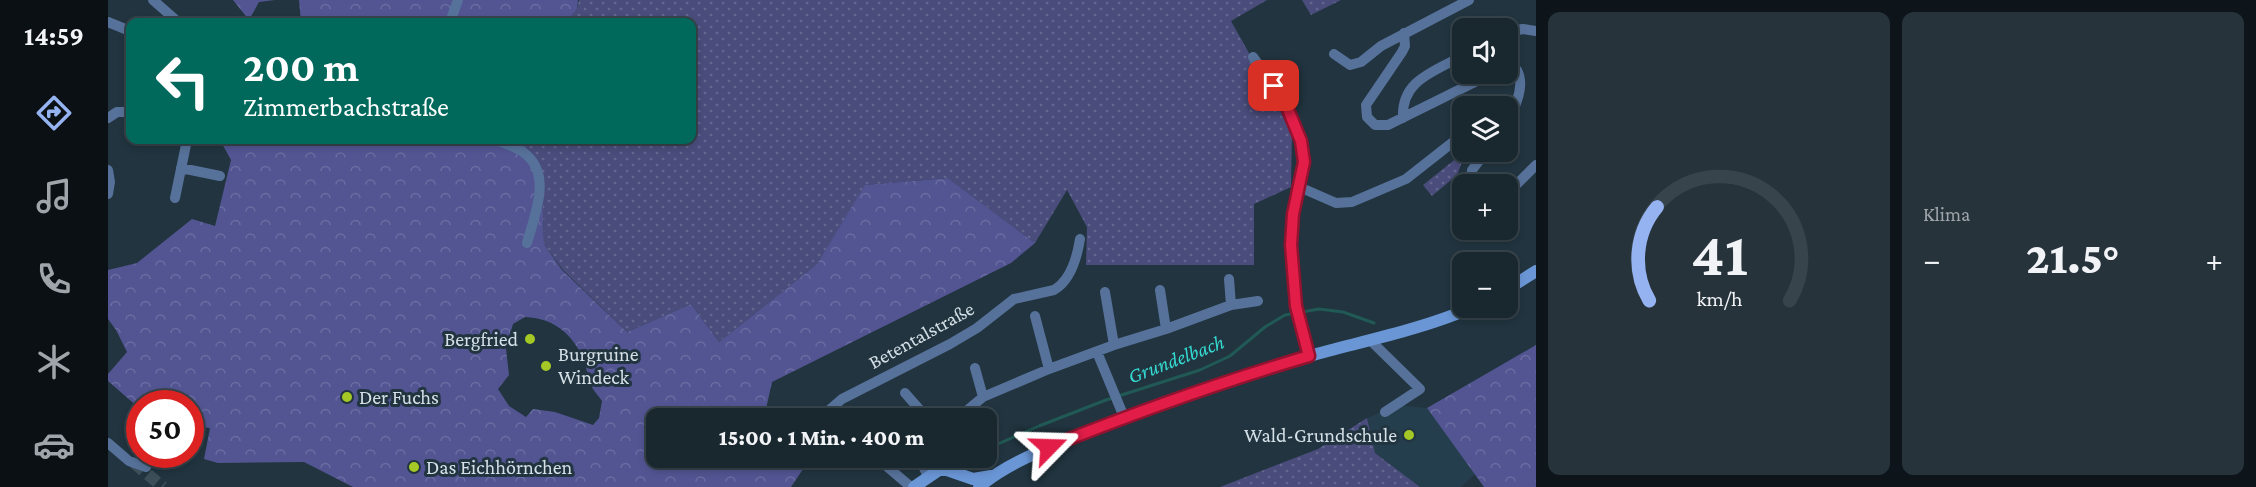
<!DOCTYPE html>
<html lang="de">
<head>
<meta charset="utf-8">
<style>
  :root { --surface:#19272f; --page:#26333b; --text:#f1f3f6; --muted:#9fa5aa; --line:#37444b; --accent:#95b2f1 }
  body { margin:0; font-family:"Crimson Pro",serif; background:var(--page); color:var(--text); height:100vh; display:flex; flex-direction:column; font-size:22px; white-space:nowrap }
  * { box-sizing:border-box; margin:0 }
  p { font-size:20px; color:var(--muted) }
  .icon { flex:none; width:33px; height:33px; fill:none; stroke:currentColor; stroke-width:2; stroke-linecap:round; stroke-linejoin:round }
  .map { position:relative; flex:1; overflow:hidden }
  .drawer { display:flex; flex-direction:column; gap:12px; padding:12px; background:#0e151a; width:720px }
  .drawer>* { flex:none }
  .banner { position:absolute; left:18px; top:18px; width:570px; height:126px; border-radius:12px; box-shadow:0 3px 9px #0003,0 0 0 2px var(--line); background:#00695c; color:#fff; overflow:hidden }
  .tools { position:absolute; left:1344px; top:18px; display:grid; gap:12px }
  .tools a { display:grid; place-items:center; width:66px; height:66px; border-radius:12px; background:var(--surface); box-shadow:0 3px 9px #0003,0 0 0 2px var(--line); font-size:30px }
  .speed { position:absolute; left:18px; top:390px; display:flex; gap:12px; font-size:30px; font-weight:700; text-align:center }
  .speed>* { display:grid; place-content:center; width:78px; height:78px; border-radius:50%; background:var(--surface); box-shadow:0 3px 9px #0003,0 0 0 2px var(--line); line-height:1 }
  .speed .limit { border:9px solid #d22; background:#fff; color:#111 }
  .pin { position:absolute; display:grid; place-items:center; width:51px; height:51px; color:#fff; margin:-26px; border-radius:12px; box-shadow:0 3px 9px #0006 }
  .me { position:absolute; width:66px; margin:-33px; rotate:68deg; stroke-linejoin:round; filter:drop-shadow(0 0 4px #0008) }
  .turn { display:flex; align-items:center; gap:21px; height:126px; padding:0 18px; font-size:27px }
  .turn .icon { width:78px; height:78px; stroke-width:2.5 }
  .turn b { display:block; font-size:42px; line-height:51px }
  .big { font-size:45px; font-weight:800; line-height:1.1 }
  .drawer .tile { flex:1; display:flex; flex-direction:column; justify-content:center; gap:9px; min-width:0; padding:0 21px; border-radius:12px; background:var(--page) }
  .drawer .dial { align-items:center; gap:0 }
  .dial svg { height:156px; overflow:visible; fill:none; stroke:var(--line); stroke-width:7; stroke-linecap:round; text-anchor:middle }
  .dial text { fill:var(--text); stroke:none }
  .heat { display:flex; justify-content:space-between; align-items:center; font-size:33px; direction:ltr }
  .drawer .tiles { flex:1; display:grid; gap:12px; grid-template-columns:repeat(2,1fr) }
  .trip { position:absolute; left:538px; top:408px; width:351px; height:60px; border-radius:12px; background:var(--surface); box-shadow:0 3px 9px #0003,0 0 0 2px var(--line); font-weight:800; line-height:60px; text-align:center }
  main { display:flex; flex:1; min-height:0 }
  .tabs { display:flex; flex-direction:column; width:108px; justify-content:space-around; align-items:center; background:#0a1013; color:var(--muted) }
  .tabs .icon { width:42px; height:42px }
  .tabs .active { color:var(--accent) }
  .tabs b { font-size:27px; color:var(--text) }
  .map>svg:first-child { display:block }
</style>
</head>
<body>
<main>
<nav class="tabs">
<b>14:59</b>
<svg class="icon active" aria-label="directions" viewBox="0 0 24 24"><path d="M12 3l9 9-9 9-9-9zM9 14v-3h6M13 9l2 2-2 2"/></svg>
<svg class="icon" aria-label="music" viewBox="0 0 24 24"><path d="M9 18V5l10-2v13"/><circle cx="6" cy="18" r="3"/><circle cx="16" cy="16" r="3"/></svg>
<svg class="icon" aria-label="phone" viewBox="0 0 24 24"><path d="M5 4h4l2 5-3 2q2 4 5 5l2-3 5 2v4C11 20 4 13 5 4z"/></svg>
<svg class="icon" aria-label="climate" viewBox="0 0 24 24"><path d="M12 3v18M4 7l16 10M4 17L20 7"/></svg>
<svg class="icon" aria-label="car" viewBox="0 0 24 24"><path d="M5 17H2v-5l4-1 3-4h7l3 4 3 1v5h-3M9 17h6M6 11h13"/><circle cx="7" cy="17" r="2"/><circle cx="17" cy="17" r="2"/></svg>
</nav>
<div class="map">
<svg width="1428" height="487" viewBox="0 0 1428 487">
  <defs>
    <pattern id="green-dots" width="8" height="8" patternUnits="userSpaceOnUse" patternTransform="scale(1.5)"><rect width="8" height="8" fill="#4a4d7c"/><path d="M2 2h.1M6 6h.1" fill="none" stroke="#63668f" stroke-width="1.8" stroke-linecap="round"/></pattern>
    <pattern id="forest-crowns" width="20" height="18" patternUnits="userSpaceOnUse" patternTransform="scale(1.5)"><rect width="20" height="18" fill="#525592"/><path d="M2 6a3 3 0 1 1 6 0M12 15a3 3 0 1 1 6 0" fill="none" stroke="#6a6da1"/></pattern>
  </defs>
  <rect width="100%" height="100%" fill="#21343f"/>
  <!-- built -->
  <path fill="#253e4d" d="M1289 405 1319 408 1368 473 1353 487H1312L1267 453 1259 418Z"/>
  <!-- green -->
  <path fill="url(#green-dots)" d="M471 0H1159L1123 21 1184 130 1183 187 1146 204V265H978L979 227 959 190 927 243 840 178 758 185 709 264 611 342 583 304 519 332 455 270 436 244 434 181 417 150 420 140H584V22H459L469 9Z
    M1194 0H1233L1203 15Z
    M1350 157 1354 162 1349 175 1324 196 1315 185Z
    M1259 418 1267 453 1312 487H1112L1210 449Z"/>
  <!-- forest -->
  <path fill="url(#forest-crowns)" fill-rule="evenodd" d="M125 0H167L151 2 141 20Z
    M191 0H470L469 9 459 22H193Z
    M112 140H420L417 151 434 181 436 244 454 270 519 332 583 304 611 342 709 264 757 185 840 178 927 243 903 263 664 382 656 418H549V458H697L701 460 683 487H245L196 462 110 463 96 459 102 428 83 426 82 404H32L31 408 0 381V374L19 352 8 330 0 319V270L29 263 84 219 107 226 123 160ZM417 317C448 318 469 337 478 368 480 372 479 377 481 382 484 389 490 395 494 401L491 418 485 425 447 412 425 409 418 417 401 406 390 389 401 375 398 349 405 324Z
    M1428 345V487H1376L1319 408Z"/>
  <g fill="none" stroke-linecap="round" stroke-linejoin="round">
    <!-- stream -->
    <path stroke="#205955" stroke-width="3" d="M879 455 890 444 931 426 998 400 1092 370 1122 356 1157 327 1177 315 1211 309 1235 312 1266 323
      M866 467 876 458"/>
    <!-- secondary-tunnel -->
    <path stroke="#3c4e58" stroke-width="12" stroke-dasharray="12 6" stroke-linecap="butt" d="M26 463 55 487"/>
    <!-- street -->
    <path stroke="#57729a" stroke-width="10" d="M45 0 70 22
      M0 22 22 31
      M342 22 350 0
      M1400 32 1415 29 1428 31
      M1296 33 1297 46 1294 52 1258 105 1259 117 1267 125H1280L1383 74
      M1226 54 1242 65 1253 62 1273 46 1361 0
      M1145 57C1163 82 1185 109 1193 140 1200 165 1187 191 1185 216 1180 264 1188 310 1201 356
      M1400 66 1409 70C1417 85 1408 106 1400 120
      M0 118 9 112H22
      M1295 118C1293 80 1326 72 1354 56
      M389 140C398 144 407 147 415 152 445 173 427 214 419 243
      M73 168 112 176
      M0 170 2 182 0 194
      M1363 184 1364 170 1378 152
      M1189 186 1228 203 1244 202 1298 179 1354 135
      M1400 193 1428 165
      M67 198 79 140
      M1121 279 1123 305
      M1052 290 1058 329
      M997 292 1006 345
      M927 316 941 369
      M1262 340 1312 389 1277 412
      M989 352 1016 417
      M867 368 875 397
      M797 393 819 418
      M722 418 719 412 734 399 842 344 869 328 906 299 946 290C963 280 969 258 972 239
      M850 418 875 397 941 369 1006 345 1058 329 1123 305 1150 301
      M0 443 21 461 38 467
      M769 458 803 487
      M820 476 815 466 822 458"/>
    <!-- secondary -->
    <path stroke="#6a96d6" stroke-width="12" d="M1400 289 1428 271
      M806 487 831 470H839L865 479 883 476
      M871 487C902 461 943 447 980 431 1052 403 1126 377 1201 356 1255 341 1312 330 1363 308"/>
  </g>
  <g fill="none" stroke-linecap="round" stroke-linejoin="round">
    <defs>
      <path id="route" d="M941 447C1026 413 1113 382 1201 356L1188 306 1183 245 1185 214 1196 162 1193 141 1179 107 1166 86"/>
    </defs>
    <!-- route casing -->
    <use href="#route" stroke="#92132f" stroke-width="15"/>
    <!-- route -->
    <use href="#route" stroke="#e11d48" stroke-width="10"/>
  </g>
  <!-- markers -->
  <g fill="#a4c825" stroke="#21343f" stroke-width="2">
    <circle cx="422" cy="339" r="6"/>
    <circle cx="438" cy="366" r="6"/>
    <circle cx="239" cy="397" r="6"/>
    <circle cx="1301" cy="435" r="6"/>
    <circle cx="306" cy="467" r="6"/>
  </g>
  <g text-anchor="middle" stroke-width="6" stroke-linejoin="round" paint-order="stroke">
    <!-- street labels -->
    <g font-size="20" fill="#d5e0e7" stroke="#21343f">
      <text transform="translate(813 335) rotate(-29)" y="7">Betentalstraße</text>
    </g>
    <!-- poi labels -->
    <g font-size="20" fill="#d5e0e7" stroke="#21343f" text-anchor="start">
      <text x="410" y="346" text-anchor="end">Bergfried</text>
      <text x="450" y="361">Burgruine<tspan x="450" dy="23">Windeck</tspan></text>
      <text x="251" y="404">Der Fuchs</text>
      <text x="1289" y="442" text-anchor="end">Wald-Grundschule</text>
      <text x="318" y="474">Das Eichhörnchen</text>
    </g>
    <!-- water labels -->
    <g font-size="21" font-style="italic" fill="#35d8d0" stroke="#21343f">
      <text transform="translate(1068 359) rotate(-21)" y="7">Grundelbach</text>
    </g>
  </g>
</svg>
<div class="tools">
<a><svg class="icon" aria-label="sound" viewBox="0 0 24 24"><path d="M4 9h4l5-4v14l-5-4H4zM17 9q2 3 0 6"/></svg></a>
<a><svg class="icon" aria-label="layers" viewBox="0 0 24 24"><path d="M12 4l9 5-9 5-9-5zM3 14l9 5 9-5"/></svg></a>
<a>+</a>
<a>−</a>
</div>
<div class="speed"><div class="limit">50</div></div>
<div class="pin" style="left:1166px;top:86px;background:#d93025"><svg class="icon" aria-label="arrive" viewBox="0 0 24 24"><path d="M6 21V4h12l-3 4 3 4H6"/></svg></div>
<svg class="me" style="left:941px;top:447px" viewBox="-20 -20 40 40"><path d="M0-17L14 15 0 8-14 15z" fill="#e11d48" stroke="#fff" stroke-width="4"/></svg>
<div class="trip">15:00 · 1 Min. · 400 m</div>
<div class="banner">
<div class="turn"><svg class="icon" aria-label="left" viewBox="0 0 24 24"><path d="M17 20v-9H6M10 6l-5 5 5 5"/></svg><div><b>200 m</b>Zimmerbachstraße</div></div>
</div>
</div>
<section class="drawer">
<div class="tiles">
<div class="tile dial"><svg viewBox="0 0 100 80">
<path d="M14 69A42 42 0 1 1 86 69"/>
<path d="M14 69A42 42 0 0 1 18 21" stroke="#95b2f1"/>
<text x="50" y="56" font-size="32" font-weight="700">41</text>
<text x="50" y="72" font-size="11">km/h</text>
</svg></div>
<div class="tile"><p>Klima</p>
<div class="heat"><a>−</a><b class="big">21.5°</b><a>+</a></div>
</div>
</div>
</section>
</main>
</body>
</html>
